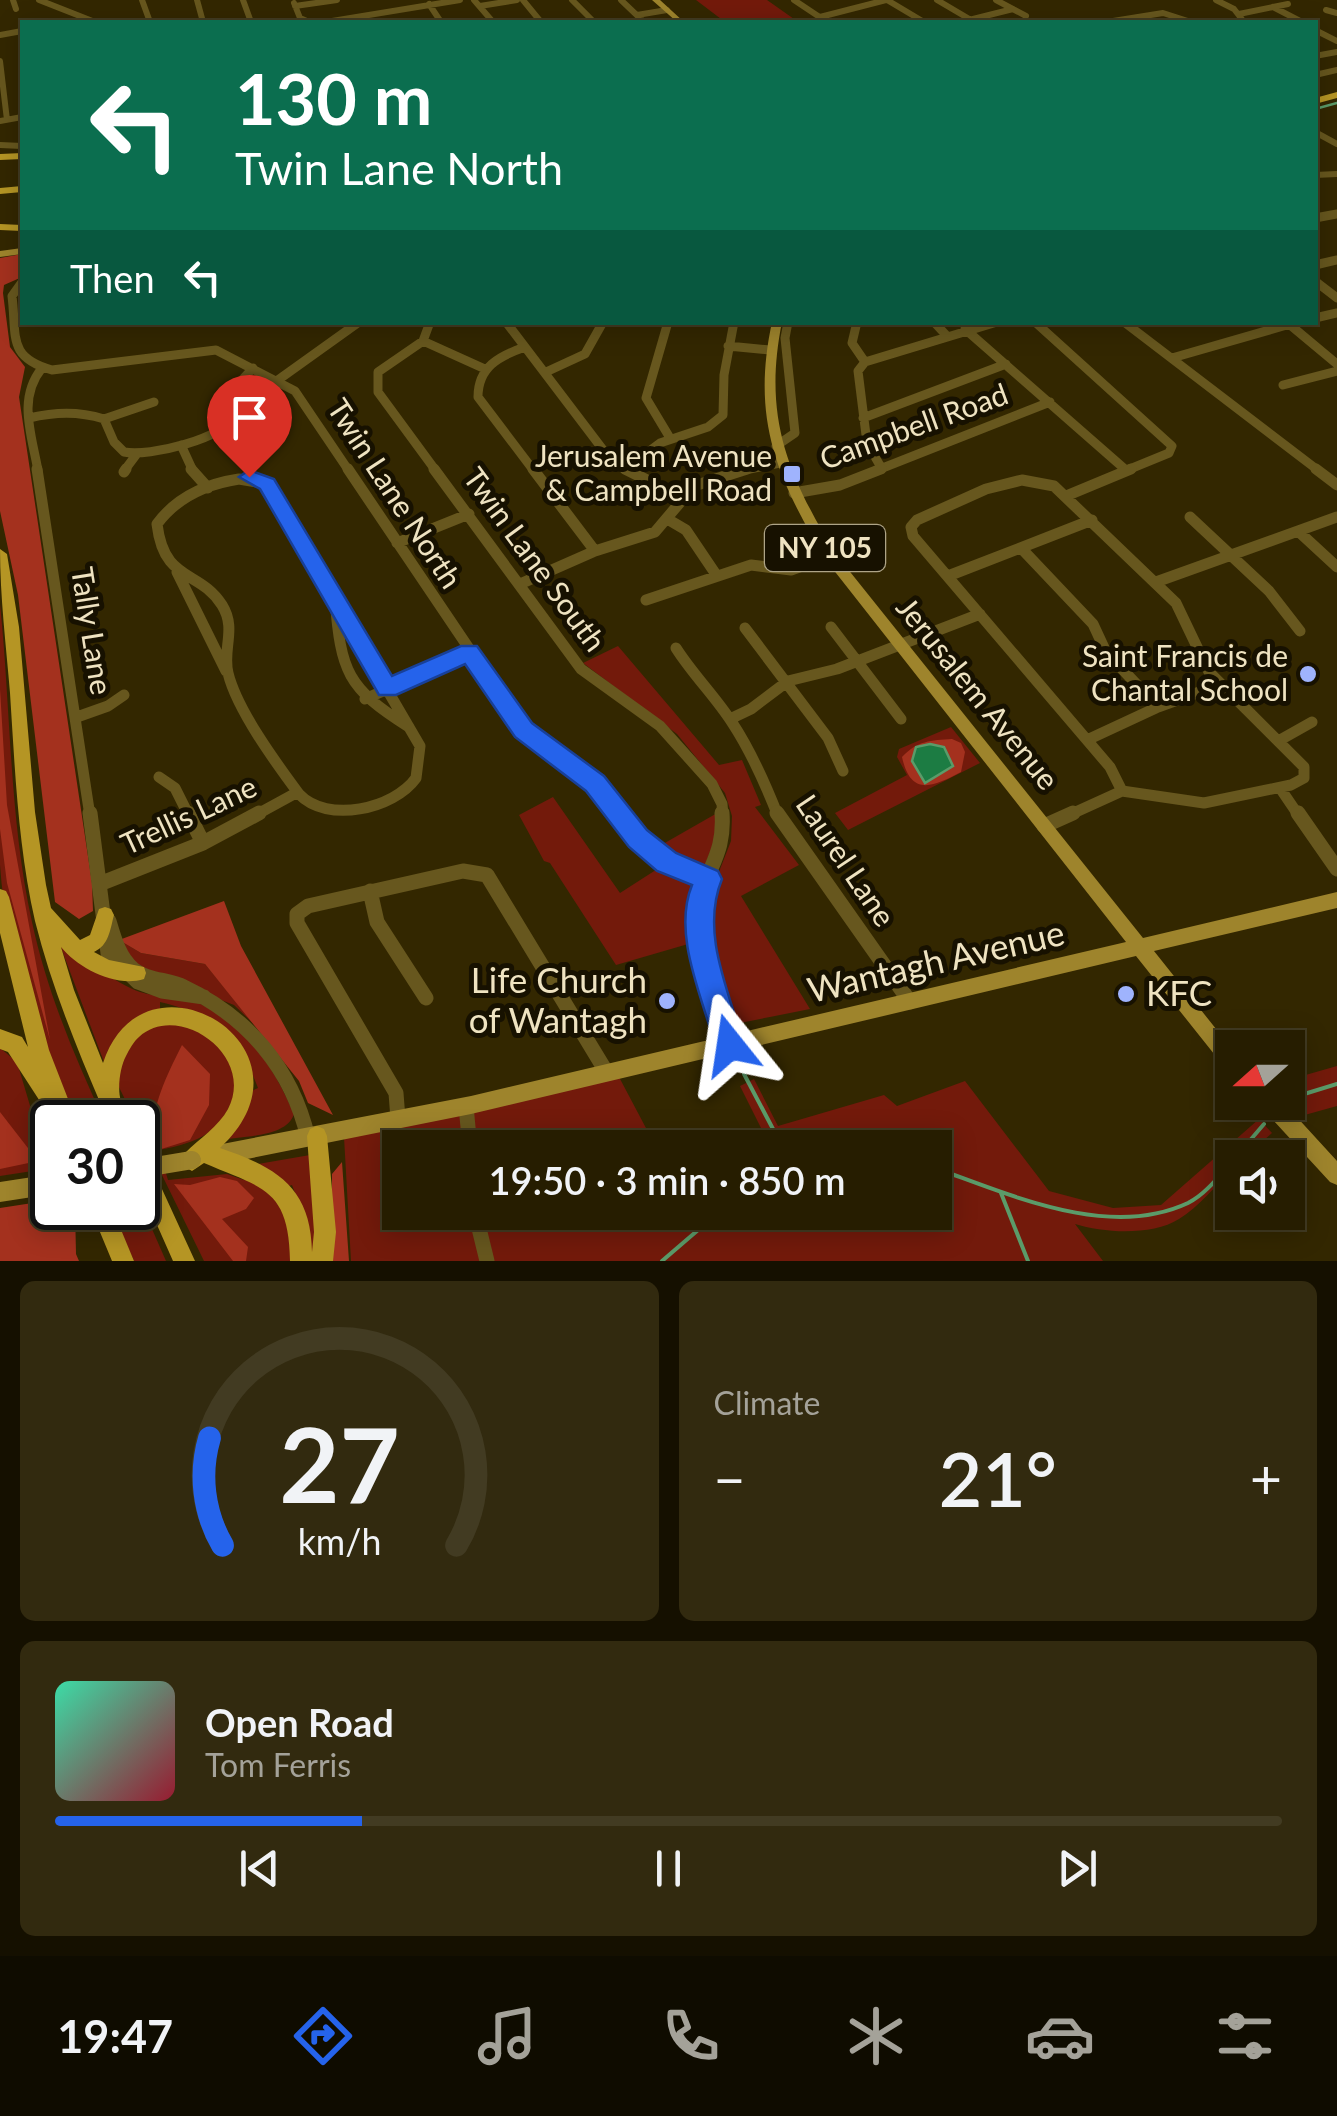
<!DOCTYPE html>
<html lang="en">
<head>
<meta charset="utf-8">
<style>
  :root { --surface:#261d00; --page:#322a0f; --text:#f1f3f6; --muted:#a4a299; --line:#423b22; --accent:#2563eb }
  body { margin:0; font-family:Lato,sans-serif; background:var(--page); color:var(--text); height:100vh; display:flex; flex-direction:column; font-size:38px; white-space:nowrap }
  * { box-sizing:border-box; margin:0 }
  p { font-size:32px; color:var(--muted) }
  .icon { flex:none; width:55px; height:55px; fill:none; stroke:currentColor; stroke-width:2; stroke-linecap:round; stroke-linejoin:round }
  .map { position:relative; height:1261px; overflow:hidden }
  .side { display:flex; flex-direction:column; gap:20px; padding:20px; background:#151000; flex:1 }
  .side>* { flex:none }
  .guide { position:absolute; left:20px; top:20px; width:1298px; height:305px; border-radius:0px; box-shadow:0 5px 25px #0003,0 0 0 2px var(--line); background:#0b6e4f; color:#fff; overflow:hidden }
  .needle { width:65px; rotate:249deg }
  .tools { position:absolute; left:1215px; top:1030px; display:grid; gap:20px }
  .tools a { display:grid; place-items:center; width:90px; height:90px; border-radius:0px; background:var(--surface); box-shadow:0 5px 25px #0003,0 0 0 2px var(--line); font-size:50px }
  .speed { position:absolute; left:30px; top:1100px; display:flex; gap:20px; font-size:50px; font-weight:700; text-align:center }
  .speed>* { display:grid; place-content:center; width:130px; height:130px; border-radius:50%; background:var(--surface); box-shadow:0 5px 25px #0003,0 0 0 2px var(--line); line-height:1 }
  .speed .limit { border:5px solid #111; border-radius:15px; background:#fff; color:#111 }
  .pin { position:absolute; display:grid; place-items:center; width:85px; height:85px; color:#fff; margin:-102px -42px; border-radius:50% 50% 50% 0; rotate:-45deg; box-shadow:0 0 10px #0007 }
  .pin .icon { rotate:45deg }
  .me { position:absolute; width:110px; margin:-55px; rotate:345deg; stroke-linejoin:round; filter:drop-shadow(0 0 8px #0008) }
  .turn { display:flex; align-items:center; gap:35px; height:210px; padding:0 50px; font-size:45px }
  .turn .icon { width:130px; height:130px; stroke-width:2.5 }
  .turn b { display:block; font-size:70px; line-height:85px }
  .then { display:flex; align-items:center; height:95px; padding:0 50px; background:#0003; gap:20px; font-size:38px }
  .big { font-size:75px; font-weight:600; line-height:1.1 }
  .side .widget { flex:1; display:flex; flex-direction:column; justify-content:center; gap:15px; min-width:0; padding:0 35px; border-radius:15px; background:var(--page) }
  .side .dial { align-items:center; gap:0 }
  .dial svg { height:260px; overflow:visible; fill:none; stroke:var(--line); stroke-width:7; stroke-linecap:round; text-anchor:middle }
  .dial text { fill:var(--text); stroke:none }
  .song { display:flex; align-items:center; gap:30px }
  .cover { width:120px; height:120px; border-radius:15px; background:linear-gradient(135deg,hsl(160 70% 55%),hsl(350 70% 35%)) }
  .played { height:10px; border-radius:5px; background:linear-gradient(90deg,var(--accent) 25%,var(--line) 25%) }
  .keys { display:flex; justify-content:space-around; direction:ltr }
  .heat { display:flex; justify-content:space-between; align-items:center; font-size:55px; direction:ltr }
  .side .tiles { flex:1; display:grid; gap:20px; grid-template-columns:1fr 1fr }
  .widget:last-child { grid-column:span 2 }
  .trip { position:absolute; left:382px; top:1130px; width:570px; height:100px; border-radius:0px; background:var(--surface); box-shadow:0 5px 25px #0003,0 0 0 2px var(--line); font-weight:600; line-height:100px; text-align:center }
  .dock { display:flex; height:160px; justify-content:space-around; align-items:center; background:#0f0c00; color:var(--muted) }
  .dock .icon { width:70px; height:70px }
  .dock .current { color:var(--accent) }
  .dock b { font-size:45px; color:var(--text) }
  .map>svg:first-child { display:block }
</style>
</head>
<body>
<div class="map">
<svg width="1337" height="1261" viewBox="0 0 1337 1261">
  <rect width="100%" height="100%" fill="#332700"/>
  <!-- green -->
  <path fill="#731a0b" d="M696 0H767L794 19 725 22Z
    M0 604C11 710 9 817 32 922 47 992 75 1058 105 1122H73C40 1046 5 948 0 865 0 779 0 690 0 604Z
    M618 646 719 765 742 760 761 805 755 807 799 865 741 896 810 1009 730 1025 705 930 706 905 731 841 732 816 725 793 677 734 583 663Z
    M951 727 980 763 848 830 835 813 907 775 897 757 899 749Z
    M553 797 620 893 662 866 697 881 695 942 616 965 550 863 544 861 519 815Z
    M719 812 721 824 703 870 656 848Z
    M119 940 141 953 205 964 259 1029 234 1005 139 968Z
    M60 945C84 958 115 983 140 992 157 998 177 994 194 1001 244 1022 273 1065 294 1114 287 1137 244 1136 223 1140L249 1092 258 1088C239 1037 213 1014 160 1002V1010C132 1019 115 1034 104 1062Z
    M165 1018C190 1027 224 1037 237 1063 242 1074 238 1083 235 1093 221 1133 200 1142 159 1150L168 1180 227 1174 244 1180 250 1177C283 1204 292 1217 292 1261H204L116 1081 121 1048Z
    M0 1048 17 1062 34 1119 52 1143V1168L0 1176Z
    M1337 1066V1106L1294 1118 1280 1103 1288 1102V1080Z
    M619 1077 656 1147 400 1148V1212H935V1148L744 1147 764 1134 740 1086 754 1079 778 1126 884 1095 897 1106 965 1081 1049 1191 1113 1208 1161 1205 1259 1119 1272 1133 1245 1157 1232 1158V1169C1216 1185 1198 1208 1179 1219 1152 1236 1104 1233 1075 1224L1103 1261H351L344 1137Z
    M310 1155 316 1244 308 1261 307 1225 292 1185 286 1187 258 1164Z
    M138 1197 166 1261H134L110 1208H138Z"/>
  <!-- forest -->
  <path fill="#a4311e" d="M22 254V277L4 285 3 293 10 347 25 367 19 397 92 883 93 911 79 919 55 902 18 595 0 511V258Z
    M0 689 7 805 50 1040 7 883 0 829Z
    M952 739 961 743 965 752 961 772C934 786 911 798 902 757 917 741 931 740 952 739Z
    M224 901 241 946 333 1115 308 1103 299 1081 205 964 141 953 119 940Z
    M182 1045 210 1074 209 1105 190 1140 158 1150C143 1120 168 1073 182 1045Z
    M0 1112 38 1161 0 1169Z
    M342 1162 349 1261H332V1174Z
    M220 1177 237 1181 254 1198 246 1209 222 1219 248 1247 246 1261H233L174 1184 190 1185Z
    M52 1200V1208H75L76 1254 79 1261H0V1208Z"/>
  <!-- water -->
  <path fill="#1c7c43" stroke="#5b9b69" stroke-width="2.5" d="M930 744 944 747 953 766 925 783 912 761 916 747Z"/>
  <g fill="none" stroke-linecap="round" stroke-linejoin="round">
    <!-- stream-far1 -->
    <path stroke="#5b9b69" stroke-width="2.5" d="M1315 109 1337 103"/>
    <!-- stream -->
    <path stroke="#5b9b69" stroke-width="4" d="M744 1074 783 1148
      M1288 1099 1337 1084
      M1235 1158 1264 1124
      M935 1168C1011 1195 1109 1240 1188 1203 1206 1194 1219 1176 1232 1161
      M1001 1193 1028 1261
      M662 1261 719 1212"/>
    <!-- minor-far3 -->
    <path stroke="#67571e" stroke-width="6" d="M13 0 16 9
      M39 0 95 22
      M142 0 150 22
      M197 0 203 22
      M243 0 251 22
      M474 0 493 22
      M523 0 541 22
      M572 0 594 22
      M621 0 644 22
      M794 0 824 20
      M887 0 924 22
      M937 0 971 20
      M996 0 1026 16
      M1216 0 1234 9 1244 22
      M294 3 300 18 309 22
      M429 4 441 22
      M295 6 337 0
      M480 6 517 0
      M1273 7 1302 22
      M1326 10 1337 13
      M1239 14 1288 4
      M637 15 667 10
      M820 17 886 0
      M1113 21 1163 13 1191 22
      M326 22 460 0
      M961 22 1013 9
      M1315 30 1337 41
      M0 35 22 31
      M1315 56 1337 52
      M0 61 7 120
      M1315 75 1337 70
      M0 121 22 117
      M1315 132 1337 144
      M0 145 22 146
      M1315 175 1337 174"/>
    <!-- minor-far2 -->
    <path stroke="#67571e" stroke-width="9" d="M1315 218 1337 214
      M1315 265 1337 260
      M1315 281 1337 298
      M22 282 12 296C17 337 7 357 52 370L216 350 295 391 349 471
      M1315 318 1337 313
      M430 322 423 341 378 372V392L436 471
      M506 322 607 455 630 471
      M668 322 646 398 670 438
      M857 322 852 343 865 362
      M934 322 946 335
      M1035 322 1172 446 1169 453 1125 471
      M1124 322 1319 471
      M1289 324 1337 364
      M965 329 1127 471
      M423 341 485 369
      M728 346 770 350
      M525 347C499 356 478 367 478 397L534 471
      M1172 358 1297 322
      M546 372 585 354 603 322
      M278 380 359 322
      M1283 385 1337 371
      M29 418C55 412 78 411 104 419L114 442 124 452C150 457 222 439 237 415 243 406 239 393 239 383L253 368
      M863 418 1006 364
      M104 419 154 402
      M181 445 193 471
      M776 446 795 433 785 338 788 322
      M625 469 660 443 708 427 723 415 724 375 734 322
      M882 469 867 443 858 371 865 362 997 322
      M38 471C32 435 17 399 42 368
      M124 471 136 455
      M740 471 780 463
      M875 471 1050 402"/>
    <!-- minor-far1 -->
    <path stroke="#67571e" stroke-width="11" d="M37 469 90 816
      M191 469 208 488
      M348 469 524 730 595 784 621 816
      M434 469 581 669 660 726 712 784 722 804 723 816
      M533 469 595 551
      M625 469 683 498
      M1316 469 1337 485
      M124 472 126 469
      M239 479 267 484 420 746 416 778C394 809 327 824 299 794 276 763 237 710 228 673 222 649 237 629 222 605 199 569 164 583 157 524 177 497 206 484 239 479Z
      M1022 480 1054 486 1176 603 1209 672 1304 767V778L1291 785 1204 803 1122 791 1110 767 913 536 911 527 917 520 986 489Z
      M794 493 840 485 881 469
      M1066 496 1131 469
      M1190 517 1269 591 1300 631
      M669 520 686 530 717 576
      M1298 531 1337 567
      M397 543 469 514
      M1021 548 1093 624 1106 652 1158 707
      M177 572 226 671
      M948 576 1092 520
      M1156 582 1337 517
      M520 584 595 551 655 532 694 486 747 469
      M335 599C341 672 347 688 409 727
      M646 600 751 565 791 570 830 556
      M831 627 901 719
      M745 628 828 738 843 771
      M676 648C693 675 716 697 733 724 752 753 765 783 778 816
      M365 699 469 653
      M77 717 108 706 124 695
      M730 719 751 709 788 681 837 669 980 614
      M1087 740 1158 707 1219 685
      M1280 740 1312 722
      M159 777 175 788 189 816
      M1280 788 1299 816
      M254 816 296 793
      M1067 816 1122 791"/>
    <!-- minor -->
    <path stroke="#67571e" stroke-width="15" d="M90 813 108 953 138 982 162 991 204 997
      M188 813 203 843
      M619 813 652 852 709 879
      M722 813C725 855 707 866 700 902 692 942 718 1005 729 1045
      M777 813 910 1002
      M1298 813 1337 869
      M1044 826 1073 813
      M102 883 203 843 259 813
      M370 891 377 922 426 998
      M109 921C114 938 119 957 133 969 148 981 168 979 184 987 248 1017 292 1069 308 1138
      M466 1106 470 1148
      M398 1119 396 1093 297 923V914L308 906 463 871 487 875 607 1073
      M475 1212 487 1261"/>
    <!-- major -->
    <path fill="#9e842c" fill-rule="evenodd" d="M652 0H660L684 22H677Z
      M22 248V254L0 257V251Z
      M772 322H782C763 416 787 473 835 553L1143 938 1337 892V908L1154 951 1232 1049V1072L1226 1069 1136 956 471 1114 217 1165 210 1162 207 1155 210 1148 217 1145 471 1096 1126 942 825 559C777 477 751 420 772 322Z
      M1261 1102H1283L1337 1161V1185L1330 1182 1263 1109Z
      M52 1174V1194L0 1202V1182Z"/>
    <!-- highway -->
    <path fill="#b59524" fill-rule="evenodd" d="M1337 92V98L1315 104V98Z
      M22 153V159L0 160V154Z
      M22 186V192L0 194V188Z
      M0 224 22 225V231L0 230Z
      M0 549 7 554 19 627 35 812 46 885 51 908 80 940 90 935 99 909 105 907 111 909 114 915C110 930 109 945 94 952L109 960 144 967 146 973 144 979C116 988 78 968 61 947L74 990 103 1063C144 938 328 1048 220 1148 276 1167 311 1187 312 1252L314 1232 307 1136 310 1129 317 1126 324 1129 327 1136 336 1232 333 1261H290C289 1188 262 1188 204 1163L192 1171 185 1167 181 1160 185 1153C199 1139 219 1126 228 1109 256 1055 178 1001 139 1037 134 1041 129 1050 126 1056 120 1067 117 1089 121 1101 123 1109 128 1116 130 1122H110L102 1107C76 1046 51 985 35 921 18 846 15 770 10 693 6 645 0 597 0 549Z
      M0 889 6 891 9 897 49 1050 77 1122H57L52 1109 43 1106 8 1052 0 1049V1029L22 1037 28 1047 0 933Z
      M138 1148 145 1152 195 1261H173L138 1182Z
      M90 1208H112L134 1261H112Z"/>
    <!-- major-bridge -->
    <path stroke="#9e842c" stroke-width="18" d="M138 1169 192 1160"/>
  </g>
  <!-- route -->
  <path fill="#2563eb" stroke="#184099" stroke-width="2.5" d="M249 470 274 479 392 676 461 646H477L532 723 604 776 647 830 676 853 718 871 722 879C700 933 729 991 744 1045L740 1055 730 1060 719 1055 715 1045C702 996 672 934 692 885L657 871 629 847 586 791 515 737 465 664 396 695H379L260 489 239 477Z"/>
  <!-- markers -->
  <g fill="#9fb3fd" stroke="#171100" stroke-width="4">
    <rect x="782" y="464" width="20" height="20" rx="5"/>
    <circle cx="1308" cy="674" r="10"/>
    <circle cx="1126" cy="994" r="10"/>
    <circle cx="667" cy="1001" r="10"/>
  </g>
  <g text-anchor="middle" stroke-width="10" stroke-linejoin="round" paint-order="stroke">
    <!-- shield labels -->
    <rect fill="#171100" stroke="#aea487" stroke-width="2.5" x="765" y="525" width="120" height="46" rx="8"/>
    <g font-size="28" font-weight="bold" fill="#efe3c1">
      <text x="825" y="558">NY 105</text>
    </g>
    <!-- street labels -->
    <g font-size="30" fill="#efe3c1" stroke="#171100">
      <text transform="translate(914 427) rotate(-20)" y="10">Campbell Road</text>
      <text transform="translate(394 494) rotate(57)" y="10">Twin Lane North</text>
      <text transform="translate(534 560) rotate(54)" y="10">Twin Lane South</text>
      <text transform="translate(91 631) rotate(81)" y="10">Tally Lane</text>
      <text transform="translate(977 694) rotate(51)" y="10">Jerusalem Avenue</text>
      <text transform="translate(189 816) rotate(-25)" y="10">Trellis Lane</text>
      <text transform="translate(845 861) rotate(56)" y="10">Laurel Lane</text>
    </g>
    <!-- poi labels -->
    <g font-size="30" fill="#efe3c1" stroke="#171100" text-anchor="end">
      <text x="772" y="467">Jerusalem Avenue<tspan x="772" dy="34">&amp; Campbell Road</tspan></text>
      <text x="1288" y="667">Saint Francis de<tspan x="1288" dy="34">Chantal School</tspan></text>
    </g>
    <!-- near-street labels -->
    <g font-size="35" fill="#efe3c1" stroke="#171100">
      <text transform="translate(936 962) rotate(-13)" y="12">Wantagh Avenue</text>
    </g>
    <!-- near-poi labels -->
    <g font-size="35" fill="#efe3c1" stroke="#171100" text-anchor="end">
      <text x="647" y="993">Life Church<tspan x="647" dy="40">of Wantagh</tspan></text>
      <text x="1146" y="1006" text-anchor="start">KFC</text>
    </g>
  </g>
</svg>
<div class="tools">
<a><svg class="needle" viewBox="-14 -14 28 28"><path d="M0-13l5 13h-10z" fill="#e53935"/><path d="M0 13l5-13h-10z" fill="#a4a299"/></svg></a>
<a><svg class="icon" aria-label="sound" viewBox="0 0 24 24"><path d="M4 9h4l5-4v14l-5-4H4zM17 9q2 3 0 6"/></svg></a>
</div>
<div class="speed"><div class="limit">30</div></div>
<div class="pin" style="left:249px;top:477px;background:#d93025"><svg class="icon" aria-label="arrive" viewBox="0 0 24 24"><path d="M6 21V4h12l-3 4 3 4H6"/></svg></div>
<svg class="me" style="left:730px;top:1045px" viewBox="-20 -20 40 40"><path d="M0-17L14 15 0 8-14 15z" fill="#2563eb" stroke="#fff" stroke-width="4"/></svg>
<div class="trip">19:50 · 3 min · 850 m</div>
<div class="guide">
<div class="turn"><svg class="icon" aria-label="left" viewBox="0 0 24 24"><path d="M17 20v-9H6M10 6l-5 5 5 5"/></svg><div><b>130 m</b>Twin Lane North</div></div>
<div class="then">Then<svg class="icon" aria-label="left" viewBox="0 0 24 24"><path d="M17 20v-9H6M10 6l-5 5 5 5"/></svg></div>
</div>
</div>
<section class="side">
<div class="tiles">
<div class="widget dial"><svg viewBox="0 0 100 80">
<path d="M14 69A42 42 0 1 1 86 69"/>
<path d="M14 69A42 42 0 0 1 10 36" stroke="#2563eb"/>
<text x="50" y="56" font-size="32" font-weight="700">27</text>
<text x="50" y="72" font-size="11">km/h</text>
</svg></div>
<div class="widget"><p>Climate</p>
<div class="heat"><a>−</a><b class="big">21°</b><a>+</a></div>
</div>
<div class="widget">
<div class="song"><i class="cover"></i><div><b>Open Road</b><p>Tom Ferris</p></div></div>
<div class="played"></div>
<div class="keys"><svg class="icon" aria-label="previous" viewBox="0 0 24 24"><path d="M18 5L8 12l10 7zM5 5v14"/></svg><svg class="icon" aria-label="pause" viewBox="0 0 24 24"><path d="M8 5v14M16 5v14"/></svg><svg class="icon" aria-label="next" viewBox="0 0 24 24"><path d="M6 5l10 7-10 7zM19 5v14"/></svg></div>
</div>
</div>
</section>
<nav class="dock">
<b>19:47</b>
<svg class="icon current" aria-label="directions" viewBox="0 0 24 24"><path d="M12 3l9 9-9 9-9-9zM9 14v-3h6M13 9l2 2-2 2"/></svg>
<svg class="icon" aria-label="music" viewBox="0 0 24 24"><path d="M9 18V5l10-2v13"/><circle cx="6" cy="18" r="3"/><circle cx="16" cy="16" r="3"/></svg>
<svg class="icon" aria-label="phone" viewBox="0 0 24 24"><path d="M5 4h4l2 5-3 2q2 4 5 5l2-3 5 2v4C11 20 4 13 5 4z"/></svg>
<svg class="icon" aria-label="climate" viewBox="0 0 24 24"><path d="M12 3v18M4 7l16 10M4 17L20 7"/></svg>
<svg class="icon" aria-label="car" viewBox="0 0 24 24"><path d="M5 17H2v-5l4-1 3-4h7l3 4 3 1v5h-3M9 17h6M6 11h13"/><circle cx="7" cy="17" r="2"/><circle cx="17" cy="17" r="2"/></svg>
<svg class="icon" aria-label="filters" viewBox="0 0 24 24"><path d="M4 7h16M4 17h16"/><circle cx="9" cy="7" r="2"/><circle cx="15" cy="17" r="2"/></svg>
</nav>
</body>
</html>
